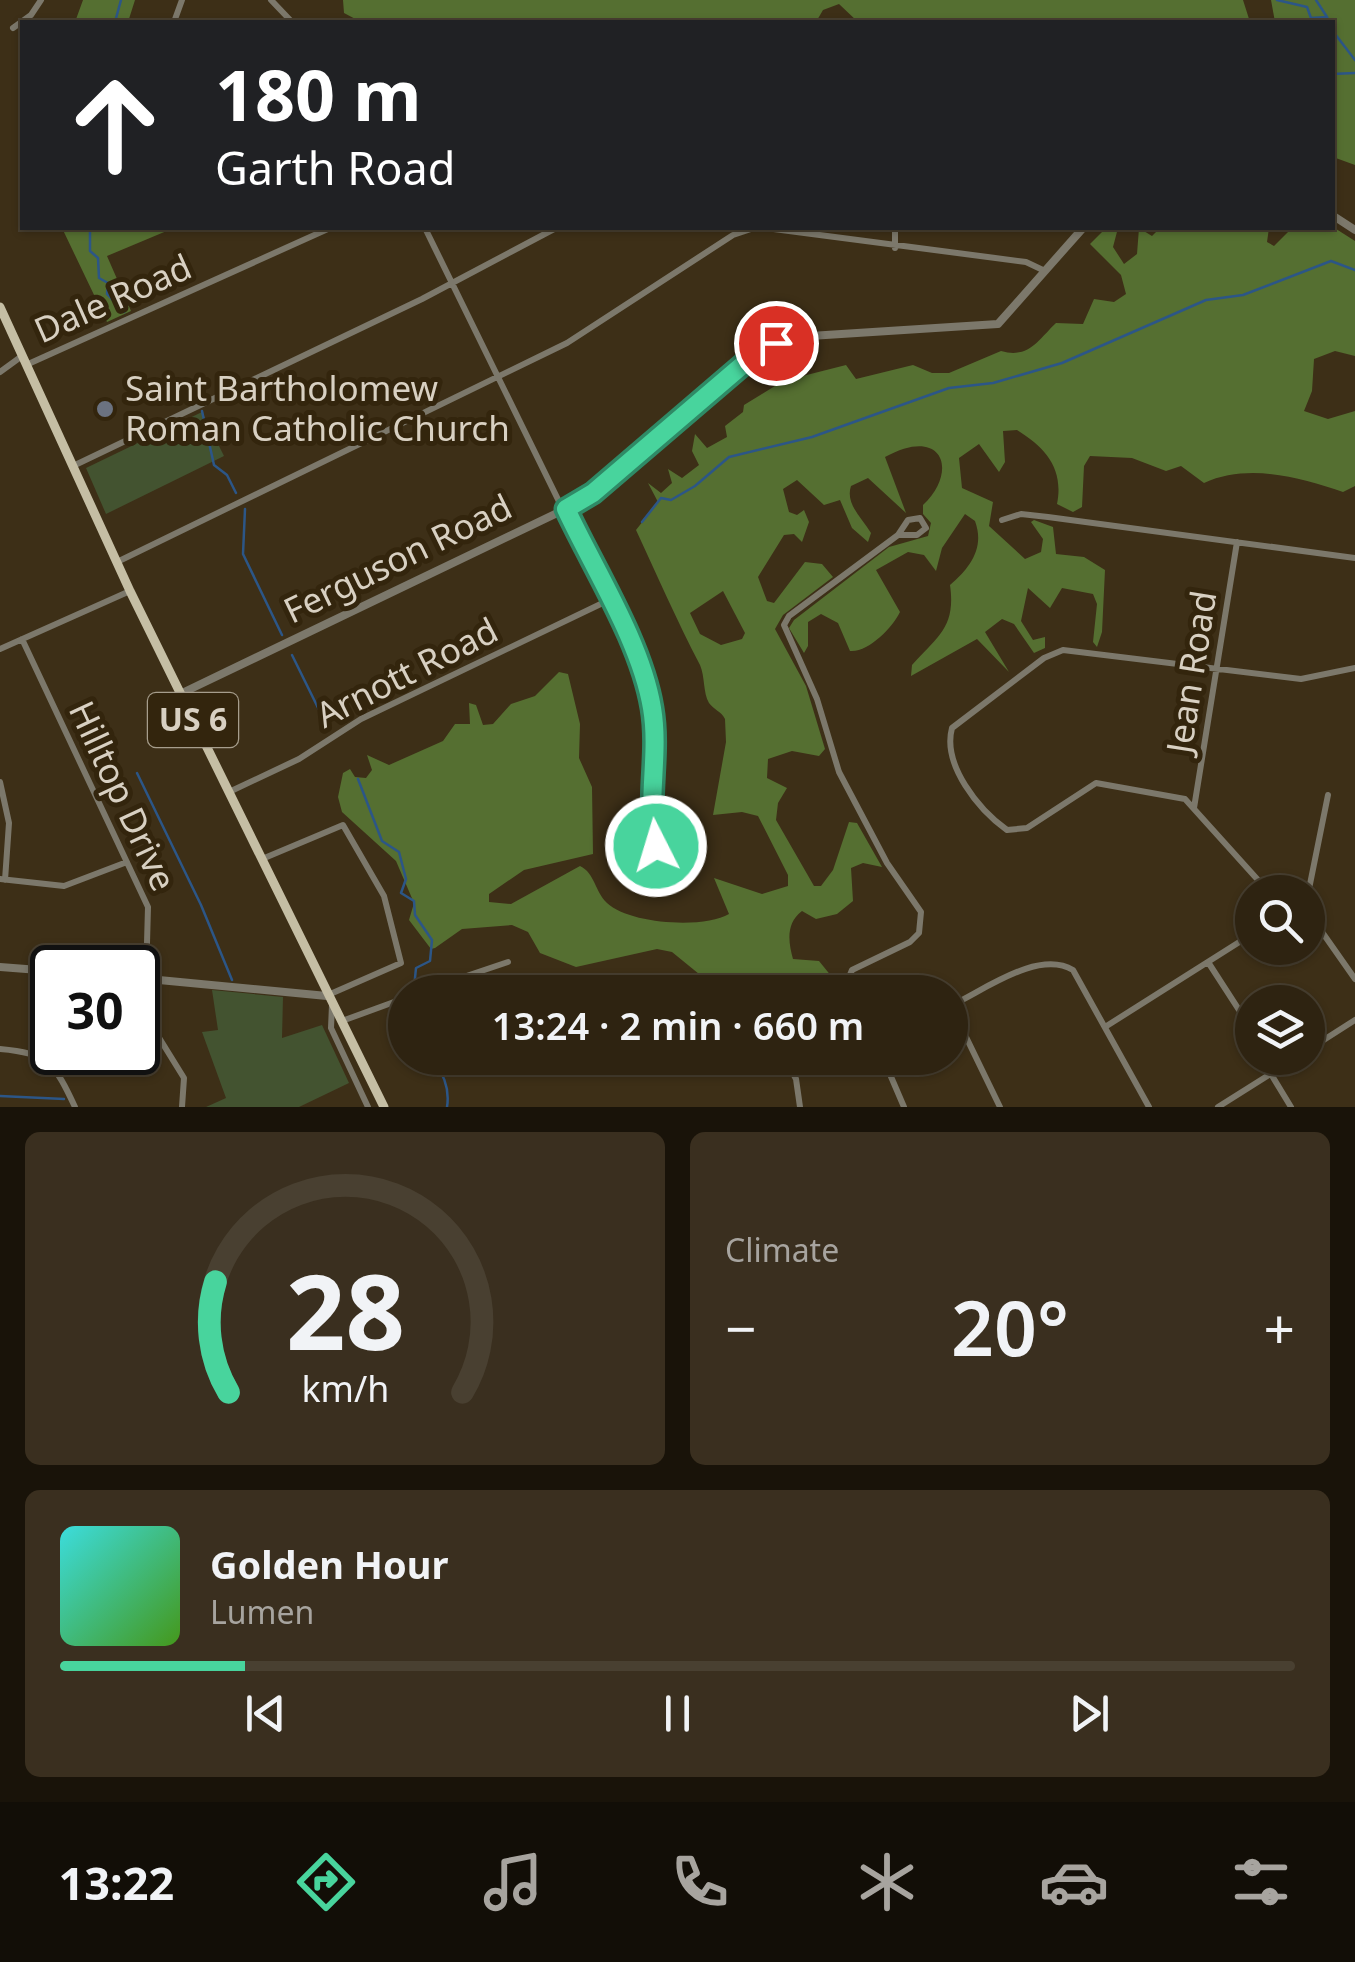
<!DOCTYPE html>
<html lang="en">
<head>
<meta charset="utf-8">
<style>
  :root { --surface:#2e2311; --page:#3a2f1f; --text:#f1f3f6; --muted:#a7a49f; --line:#494031; --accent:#48d49d }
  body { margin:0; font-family:"Noto Sans",sans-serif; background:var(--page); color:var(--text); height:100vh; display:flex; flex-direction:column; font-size:38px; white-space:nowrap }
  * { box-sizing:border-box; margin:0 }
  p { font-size:32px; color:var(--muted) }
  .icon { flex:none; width:55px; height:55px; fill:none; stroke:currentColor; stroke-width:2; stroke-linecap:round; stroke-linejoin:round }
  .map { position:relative; height:1107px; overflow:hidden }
  .sheet { display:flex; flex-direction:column; gap:25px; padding:25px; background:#191309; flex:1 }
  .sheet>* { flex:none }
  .guide { position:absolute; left:20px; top:20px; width:1315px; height:210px; border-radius:0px; box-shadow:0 2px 8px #0004,0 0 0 2px var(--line); background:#202124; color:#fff; overflow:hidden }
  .controls { position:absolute; left:1235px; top:875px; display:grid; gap:20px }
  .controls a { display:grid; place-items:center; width:90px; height:90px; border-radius:50%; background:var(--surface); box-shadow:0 2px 8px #0004,0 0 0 2px var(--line); font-size:50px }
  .speed { position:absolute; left:30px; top:945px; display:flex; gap:20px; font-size:50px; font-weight:700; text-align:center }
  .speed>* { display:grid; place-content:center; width:130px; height:130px; border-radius:50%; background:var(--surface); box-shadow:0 2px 8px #0004,0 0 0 2px var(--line); line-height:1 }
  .speed .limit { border:5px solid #111; border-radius:15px; background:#fff; color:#111 }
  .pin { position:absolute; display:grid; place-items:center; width:85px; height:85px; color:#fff; margin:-42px; border:5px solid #fff; border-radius:50%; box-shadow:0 2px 10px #0007 }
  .me { position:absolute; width:110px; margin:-55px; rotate:355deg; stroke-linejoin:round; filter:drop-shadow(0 0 8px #0008) }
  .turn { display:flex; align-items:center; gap:35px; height:210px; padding:0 30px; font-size:45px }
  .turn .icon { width:130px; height:130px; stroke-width:2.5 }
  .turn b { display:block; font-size:70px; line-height:85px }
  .big { font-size:75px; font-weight:600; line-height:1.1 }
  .sheet .tile { flex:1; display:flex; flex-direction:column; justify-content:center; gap:15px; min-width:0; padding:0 35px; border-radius:15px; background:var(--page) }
  .sheet .dial { align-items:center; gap:0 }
  .dial svg { height:260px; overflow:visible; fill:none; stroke:var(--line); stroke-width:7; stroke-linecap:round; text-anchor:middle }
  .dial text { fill:var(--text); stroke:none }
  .song { display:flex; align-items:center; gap:30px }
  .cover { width:120px; height:120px; border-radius:15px; background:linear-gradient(135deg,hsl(180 70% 55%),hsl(100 70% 35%)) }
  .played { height:10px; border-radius:5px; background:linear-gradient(90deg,var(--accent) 15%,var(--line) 15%) }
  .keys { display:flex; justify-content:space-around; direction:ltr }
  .heat { display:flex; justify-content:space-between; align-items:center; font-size:55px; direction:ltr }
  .sheet .tiles { flex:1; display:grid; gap:25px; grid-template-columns:1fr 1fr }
  .tile:last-child { grid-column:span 2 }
  .trip { position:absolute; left:388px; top:975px; width:580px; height:100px; border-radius:50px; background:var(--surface); box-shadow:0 2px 8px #0004,0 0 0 2px var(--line); font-weight:600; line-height:100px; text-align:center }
  .dock { display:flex; height:160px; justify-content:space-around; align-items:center; background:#120e07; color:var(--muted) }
  .dock .icon { width:70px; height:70px }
  .dock .selected { color:var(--accent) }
  .dock b { font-size:45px; color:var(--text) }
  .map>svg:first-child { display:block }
</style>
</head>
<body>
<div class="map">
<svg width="1355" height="1107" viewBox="0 0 1355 1107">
  <rect width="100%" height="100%" fill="#3d2f17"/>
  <!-- green -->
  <path fill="#435330" d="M202 412 224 456 106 514 86 468Z
    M212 990 283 997 282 1038 322 1025 349 1083 299 1107H206L226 1098 202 1032 218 1030Z"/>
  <!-- forest -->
  <path fill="#556f31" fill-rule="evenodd" d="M83 0H135L128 22H75Z
    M343 0H1243L1250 22H858L839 4 823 10 816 22H361L344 13Z
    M1271 0H1355V165L1333 157 1332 22H1275Z
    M1333 227 1355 241V356L1335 351 1314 359 1312 391 1304 411 1328 419 1355 411V486L1343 492C1299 477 1248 463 1204 483L1181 466 1166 471 1132 458 1090 456 1084 466 1082 507 1073 512 1057 504C1064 469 1046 448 1017 430L1003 431 1005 462 999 472 979 444 959 458 962 488 993 502 989 526 1025 559 1041 552 1043 539 1031 522 1034 520 1053 527 1056 554 1084 557 1105 570 1102 632 1097 647 1093 642 1097 604 1093 594 1062 588 1050 608 1028 588 1021 621 1033 640 1045 637V648L1034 653 1014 624 1002 619 985 632 1009 672 977 639 911 676 912 665C938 636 956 627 950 585 970 568 985 548 975 521L965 514 942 548 936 571 924 555 908 552 876 570 900 612C893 627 868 653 850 651L838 623 821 614 808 622V646L804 653 789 628 794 620 889 547 928 536 931 523 923 514V505C959 471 943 425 885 457L906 513 868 478 851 486C845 504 862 518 871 533L868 542 852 528 840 500 824 505 797 480 783 489 789 512 797 515 804 510 809 522 802 542 794 534 784 535 758 577 767 601 774 603 805 562 822 564 833 577 783 615 775 629 806 686 825 749 819 756 792 751 768 759 767 778 787 788 778 803 776 820 814 886H821L833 870 849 822 857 823 882 867 863 863 851 868 853 901 837 914 816 919 802 911C786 923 788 941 793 959L819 961 832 977 813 976 809 992H760L729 975 699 974 672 952 657 949 576 967 540 953 528 932 512 925 462 929 435 948 431 949 409 920 414 903 396 861 342 812 338 797 343 773 350 769 355 777 366 778 372 770 367 755 389 765 443 741 455 724H470L469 703 476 705 483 725 493 724 511 704 535 696 559 672 568 674 580 724 579 758 592 787 593 854 524 870 489 894V902L511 904 580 866C595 873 595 892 607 903 629 924 704 929 729 914L714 878 762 894 788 886V875L758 816 742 812 713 815 726 742 725 719C721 711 714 710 709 703 703 693 705 676 700 665 677 621 657 575 636 530L658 502 648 483 661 493 672 483 668 469 682 478 699 465 692 451 695 434 707 448 727 437 725 426 743 412 744 405 783 381 846 365 856 379 913 365 932 373H949L1001 351C1029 359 1038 340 1056 323L1083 324 1094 299 1114 302 1126 294 1121 275 1090 244 1106 228H1118L1113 247 1124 264 1137 254 1139 228 1152 236 1160 228H1269L1267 242 1274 246 1292 228ZM723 591 745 633 742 639 721 645 700 634 690 613Z
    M62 228 169 230 107 256 131 311 107 322Z"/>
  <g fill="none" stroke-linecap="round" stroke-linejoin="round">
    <!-- stream -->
    <path stroke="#2c5687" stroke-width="2.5" d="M1277 0 1307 7 1311 18 1327 17 1329 22
      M1316 0 1327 17
      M115 22 121 0
      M1332 30 1355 60
      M1332 74 1355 73
      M90 228V251L98 258 99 278 108 283 107 294 124 312
      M202 411 214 465 227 475 236 493
      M245 509 243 554 282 635
      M642 522 661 498 671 500 695 486 729 457 812 437 949 388 993 383 1062 363 1206 300 1243 295 1331 261 1355 270
      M292 655 328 728
      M137 773 201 905 232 980
      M358 779 382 841 399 852 406 879 401 893 414 901 415 915 432 940 430 961 416 968 414 988
      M401 1010 405 1018
      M429 1058C443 1070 450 1088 447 1107
      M0 1096 64 1099"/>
    <!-- minor -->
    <path stroke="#7c786b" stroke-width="6" d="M271 0 292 22
      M174 22 182 0
      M13 28 31 15 41 0
      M425 228 645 677C651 697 655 719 656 740 658 779 635 835 670 864L681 863 687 846 681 839 653 832
      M766 228 1026 262 1045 271
      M895 228V248
      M26 365 330 228
      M0 372 22 356
      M73 466 422 299 556 228
      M1002 520 1021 514 1048 517 1355 558
      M117 562 567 343 733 235 754 228
      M22 639 148 907 145 1015 184 1078 182 1107
      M0 649 130 591
      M0 782 9 823 5 880
      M229 792 299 759 361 719 609 600
      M1194 808 1237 542
      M262 859 343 825 384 896 401 963 328 995
      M0 879 64 886 127 862
      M1279 892 1258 880 1185 799 1096 783 1027 828 1007 830C979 810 942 765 952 728L1044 658 1063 650 1301 679 1355 668
      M1308 894 1328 795
      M1308 912 1355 979
      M1208 962 1252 1030
      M419 992 508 962
      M843 992 852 970 910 942 919 933 921 912 887 863 839 772 817 699 784 625 789 616 898 535 908 520 920 518 926 528 917 535H898
      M332 1005 331 1028 368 1107
      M950 1006C983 991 1038 949 1073 970L1149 1107
      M951 1006 1000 1107
      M342 1021 405 998
      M1105 1027 1252 934
      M0 1049C48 1053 55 1064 75 1107
      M1308 1050 1355 1020
      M785 1058 796 1079 800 1107
      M883 1058 904 1107
      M1270 1058 1278 1069
      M1271 1074 1291 1107
      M1218 1107 1296 1058"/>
    <!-- tertiary -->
    <path stroke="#7c786b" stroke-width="8" d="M1332 215 1355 230
      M180 694 576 504 776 343 810 336 998 324 1083 228
      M0 967 52 971
      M138 978 327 996"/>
    <!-- primary -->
    <path stroke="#c5bea4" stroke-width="9" d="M0 307 130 591 384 1107"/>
  </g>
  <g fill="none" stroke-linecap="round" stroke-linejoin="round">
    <defs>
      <path id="route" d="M656 846C646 800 660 755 652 708 641 642 594 569 566 509L593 493 746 362 776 343"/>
    </defs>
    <!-- route casing -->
    <use href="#route" stroke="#2f8a66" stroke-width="25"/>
    <!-- route -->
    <use href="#route" stroke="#48d49d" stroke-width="18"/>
  </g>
  <!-- markers -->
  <circle fill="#6b7280" stroke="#33250d" stroke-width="4" cx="105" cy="409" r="10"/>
  <g text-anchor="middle" stroke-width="10" stroke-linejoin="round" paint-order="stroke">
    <!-- shield labels -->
    <rect fill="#33250d" stroke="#a69d8c" stroke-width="2.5" x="148" y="693" width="90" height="54" rx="8"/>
    <g font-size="32" font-weight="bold" fill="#d8d0c2">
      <text x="193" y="731">US 6</text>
    </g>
    <!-- street labels -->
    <g font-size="35" fill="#d8d0c2" stroke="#33250d">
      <text transform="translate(113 299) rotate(-24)" y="12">Dale Road</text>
      <text transform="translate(398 559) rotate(-26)" y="12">Ferguson Road</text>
      <text transform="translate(1192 672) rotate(-81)" y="12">Jean Road</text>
      <text transform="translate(407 673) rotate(-27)" y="12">Arnott Road</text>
      <text transform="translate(122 796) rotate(65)" y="12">Hilltop Drive</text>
    </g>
    <!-- poi labels -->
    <g font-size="35" fill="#d8d0c2" stroke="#33250d" text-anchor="start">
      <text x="125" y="401">Saint Bartholomew<tspan x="125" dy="40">Roman Catholic Church</tspan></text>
    </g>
  </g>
</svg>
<div class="controls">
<a><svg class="icon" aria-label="search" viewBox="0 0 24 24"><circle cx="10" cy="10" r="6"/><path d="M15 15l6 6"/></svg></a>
<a><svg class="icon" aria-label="layers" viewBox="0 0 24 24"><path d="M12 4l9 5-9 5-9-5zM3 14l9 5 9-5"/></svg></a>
</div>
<div class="speed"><div class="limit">30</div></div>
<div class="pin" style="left:776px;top:343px;background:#d93025"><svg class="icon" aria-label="arrive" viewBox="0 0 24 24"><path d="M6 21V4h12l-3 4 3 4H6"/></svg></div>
<svg class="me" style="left:656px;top:846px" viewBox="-20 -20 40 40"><circle r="17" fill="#48d49d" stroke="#fff" stroke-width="3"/><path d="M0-11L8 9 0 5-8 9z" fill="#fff"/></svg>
<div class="trip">13:24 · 2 min · 660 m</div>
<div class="guide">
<div class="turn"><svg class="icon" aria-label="ahead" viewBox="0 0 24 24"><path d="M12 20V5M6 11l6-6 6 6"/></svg><div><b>180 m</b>Garth Road</div></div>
</div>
</div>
<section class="sheet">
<div class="tiles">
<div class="tile dial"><svg viewBox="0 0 100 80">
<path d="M14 69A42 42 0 1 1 86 69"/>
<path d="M14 69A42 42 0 0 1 10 35" stroke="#48d49d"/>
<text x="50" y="56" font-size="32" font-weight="700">28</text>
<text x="50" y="72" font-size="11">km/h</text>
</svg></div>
<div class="tile"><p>Climate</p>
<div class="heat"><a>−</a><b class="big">20°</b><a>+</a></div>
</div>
<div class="tile">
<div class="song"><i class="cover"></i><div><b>Golden Hour</b><p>Lumen</p></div></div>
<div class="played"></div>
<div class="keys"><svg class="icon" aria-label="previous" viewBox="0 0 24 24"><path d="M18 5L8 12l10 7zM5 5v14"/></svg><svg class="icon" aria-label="pause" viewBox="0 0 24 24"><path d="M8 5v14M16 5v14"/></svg><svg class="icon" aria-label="next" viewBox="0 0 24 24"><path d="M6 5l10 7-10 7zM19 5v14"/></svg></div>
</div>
</div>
</section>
<nav class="dock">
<b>13:22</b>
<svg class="icon selected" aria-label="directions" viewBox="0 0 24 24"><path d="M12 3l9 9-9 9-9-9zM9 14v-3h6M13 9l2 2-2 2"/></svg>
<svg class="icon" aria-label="music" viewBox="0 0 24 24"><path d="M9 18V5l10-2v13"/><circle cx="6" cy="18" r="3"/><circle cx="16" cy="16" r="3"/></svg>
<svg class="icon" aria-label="phone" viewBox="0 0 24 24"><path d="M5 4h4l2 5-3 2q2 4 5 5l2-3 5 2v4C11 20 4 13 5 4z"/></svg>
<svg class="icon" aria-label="climate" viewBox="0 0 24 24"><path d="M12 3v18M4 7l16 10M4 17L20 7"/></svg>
<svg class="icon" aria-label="car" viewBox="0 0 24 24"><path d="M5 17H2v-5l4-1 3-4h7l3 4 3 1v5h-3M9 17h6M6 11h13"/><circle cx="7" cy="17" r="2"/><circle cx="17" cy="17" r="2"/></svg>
<svg class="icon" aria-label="filters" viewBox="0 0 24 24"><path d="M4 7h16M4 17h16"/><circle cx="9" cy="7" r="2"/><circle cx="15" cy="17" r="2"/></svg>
</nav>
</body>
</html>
